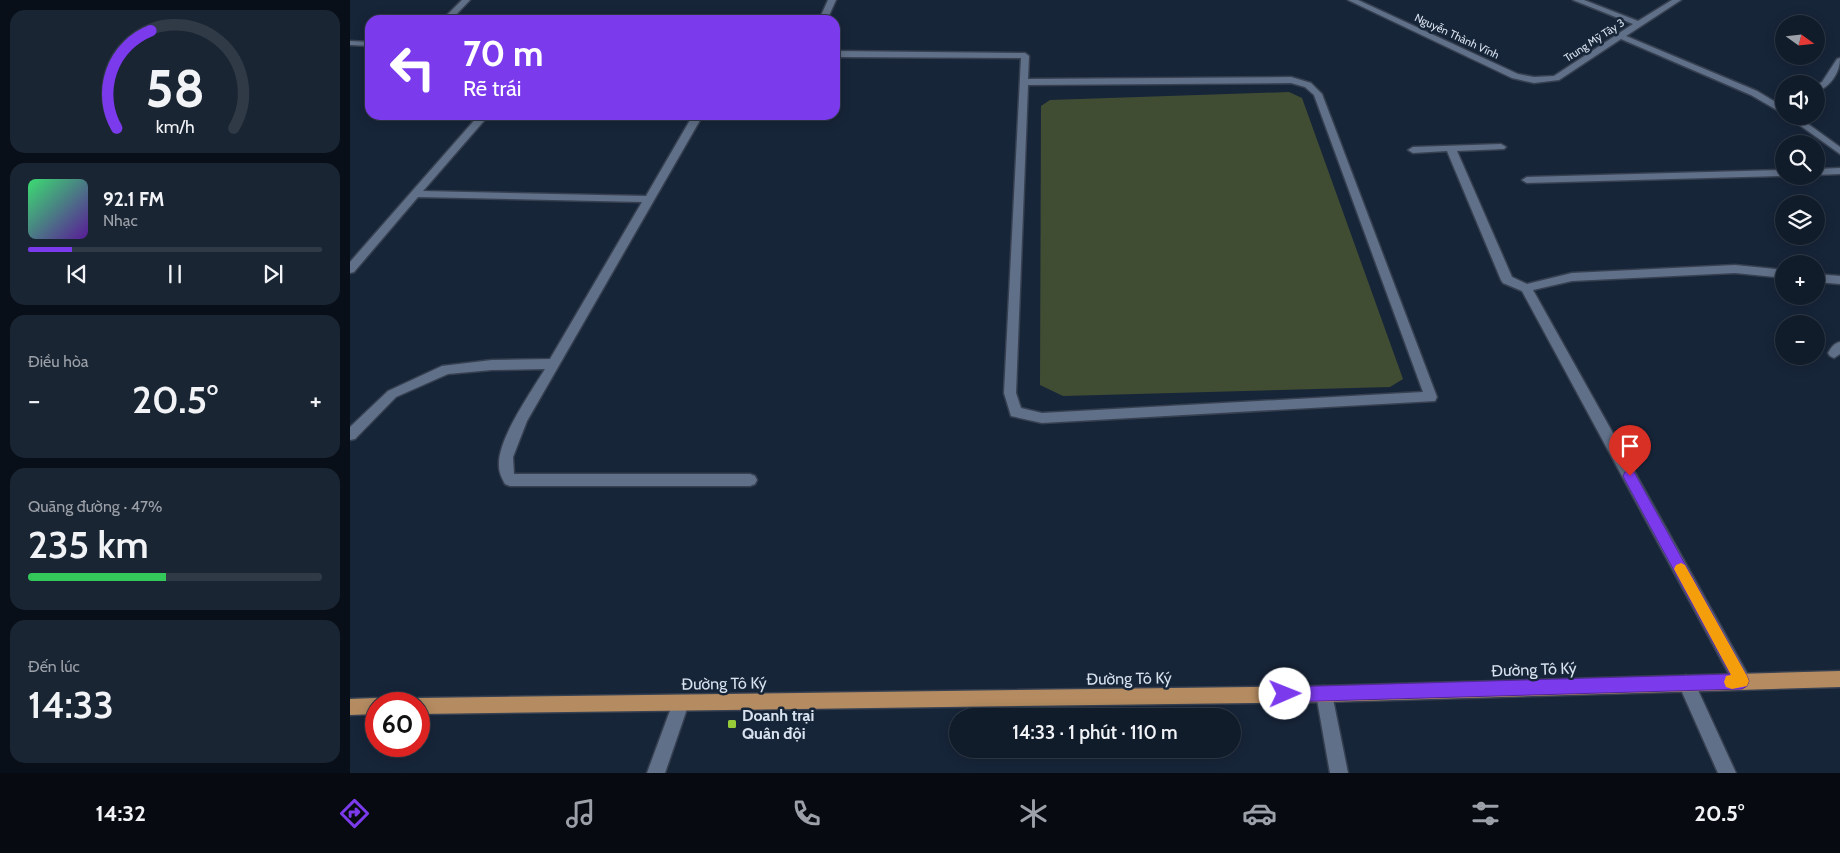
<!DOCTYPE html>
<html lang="vi">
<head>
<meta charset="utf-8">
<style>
  :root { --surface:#111c2b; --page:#1a2533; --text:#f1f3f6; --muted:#9ca1a9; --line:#303a47; --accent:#7c3aed }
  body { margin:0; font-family:Cabin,sans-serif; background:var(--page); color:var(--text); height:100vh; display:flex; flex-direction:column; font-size:19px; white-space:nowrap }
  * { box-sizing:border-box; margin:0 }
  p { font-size:16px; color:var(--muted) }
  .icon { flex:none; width:28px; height:28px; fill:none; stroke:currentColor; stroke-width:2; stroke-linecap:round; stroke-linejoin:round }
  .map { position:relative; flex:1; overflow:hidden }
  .side { display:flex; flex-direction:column; gap:10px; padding:10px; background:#090f18; width:350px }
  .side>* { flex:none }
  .banner { position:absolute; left:15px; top:15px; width:475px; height:105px; border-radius:15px; box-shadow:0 2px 12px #0003,0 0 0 1px var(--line); background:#7c3aed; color:#fff; overflow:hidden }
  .needle { width:32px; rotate:105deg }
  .buttons { position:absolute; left:1425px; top:15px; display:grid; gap:10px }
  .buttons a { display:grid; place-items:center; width:50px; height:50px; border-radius:50%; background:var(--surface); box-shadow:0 2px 12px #0003,0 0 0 1px var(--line); font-size:25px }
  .speed { position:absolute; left:15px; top:692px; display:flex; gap:10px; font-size:25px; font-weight:700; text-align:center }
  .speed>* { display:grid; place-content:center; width:65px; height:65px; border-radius:50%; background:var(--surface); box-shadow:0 2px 12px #0003,0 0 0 1px var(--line); line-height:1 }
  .speed .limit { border:8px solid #d22; background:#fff; color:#111 }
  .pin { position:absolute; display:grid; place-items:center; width:42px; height:42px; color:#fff; margin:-51px -21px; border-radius:50% 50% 50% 0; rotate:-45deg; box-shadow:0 0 5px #0007 }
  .pin .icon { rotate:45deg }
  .me { position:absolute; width:55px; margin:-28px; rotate:89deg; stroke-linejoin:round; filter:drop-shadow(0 0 4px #0008) }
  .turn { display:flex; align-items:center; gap:18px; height:105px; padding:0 15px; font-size:22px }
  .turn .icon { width:65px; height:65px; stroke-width:2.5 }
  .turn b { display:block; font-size:35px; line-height:42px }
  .big { font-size:38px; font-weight:600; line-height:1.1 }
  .side .tile { flex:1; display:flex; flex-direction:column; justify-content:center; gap:8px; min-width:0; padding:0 18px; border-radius:15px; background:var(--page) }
  .side .dial { align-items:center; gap:0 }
  .dial svg { height:130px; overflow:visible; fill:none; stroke:var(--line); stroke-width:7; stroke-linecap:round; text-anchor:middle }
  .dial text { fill:var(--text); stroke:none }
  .song { display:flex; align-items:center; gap:15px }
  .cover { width:60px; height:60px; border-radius:8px; background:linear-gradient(135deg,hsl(140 70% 55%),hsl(270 70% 35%)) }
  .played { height:5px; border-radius:2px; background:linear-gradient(90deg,var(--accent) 15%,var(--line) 15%) }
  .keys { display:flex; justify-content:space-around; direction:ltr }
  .heat { display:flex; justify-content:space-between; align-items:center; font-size:28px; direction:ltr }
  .charge { height:8px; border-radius:4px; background:linear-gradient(90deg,#34c759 47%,var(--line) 0) }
  .trip { position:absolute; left:599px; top:708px; width:292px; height:50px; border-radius:25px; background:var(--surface); box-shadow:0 2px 12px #0003,0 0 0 1px var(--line); font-weight:600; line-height:50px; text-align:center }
  .tab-bar { display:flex; height:80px; justify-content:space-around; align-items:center; background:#070b11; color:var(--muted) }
  .tab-bar .icon { width:35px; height:35px }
  .tab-bar .active { color:var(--accent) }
  .tab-bar b { font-size:22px; color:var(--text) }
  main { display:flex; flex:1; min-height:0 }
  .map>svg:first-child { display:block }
</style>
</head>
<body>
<main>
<section class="side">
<div class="tile dial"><svg viewBox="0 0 100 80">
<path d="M14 69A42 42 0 1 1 86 69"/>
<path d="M14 69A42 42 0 0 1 35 9" stroke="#7c3aed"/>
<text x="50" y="56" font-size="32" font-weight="700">58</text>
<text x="50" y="72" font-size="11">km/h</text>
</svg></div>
<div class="tile">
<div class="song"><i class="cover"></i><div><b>92.1 FM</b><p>Nhạc</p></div></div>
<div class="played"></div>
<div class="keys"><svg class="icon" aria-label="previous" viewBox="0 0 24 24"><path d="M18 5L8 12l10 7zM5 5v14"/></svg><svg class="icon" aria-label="pause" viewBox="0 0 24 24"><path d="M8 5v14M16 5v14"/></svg><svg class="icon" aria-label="next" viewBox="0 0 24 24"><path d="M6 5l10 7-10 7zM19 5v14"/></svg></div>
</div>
<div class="tile"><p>Điều hòa</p>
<div class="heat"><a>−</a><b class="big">20.5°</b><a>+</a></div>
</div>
<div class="tile"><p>Quãng đường · 47%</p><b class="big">235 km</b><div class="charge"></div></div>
<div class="tile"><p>Đến lúc</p><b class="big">14:33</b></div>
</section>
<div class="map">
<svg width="1490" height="773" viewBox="0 0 1490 773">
  <rect width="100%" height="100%" fill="#172539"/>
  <!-- green -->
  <path fill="#414d33" d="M939 92 952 98 1053 379 1040 387 713 396 690 385 691 106 700 100Z"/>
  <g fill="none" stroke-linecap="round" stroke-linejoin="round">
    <defs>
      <path id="lane" d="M112 0H120L101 20H92Z
        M478 0H486L477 20H469Z
        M0 41 20 42V46L0 45Z
        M485 51 675 53 679 56 678 79 941 77 961 83 972 94 1087 397 1085 401 692 423 661 416 654 393 671 58 485 57ZM941 83 955 87 964 95 1073 392 692 413 671 408 666 393 678 85Z
        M129 115H139L73 191 296 196 343 115H353L177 421 163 457 164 474H400L405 476 407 480 405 484 400 486H160L155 484C152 478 149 473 149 466 147 440 181 392 195 369L142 370 98 374 46 397 5 439 0 440V427L38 391 92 366 142 360 200 359 292 202 68 197 4 272 0 273V262Z
        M1490 168V174L1466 175V169Z
        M1434 170V176L1177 183 1172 180 1177 177Z
        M1336 675 1342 677 1386 773H1368L1328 683 1330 677Z"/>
      <path id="street" d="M998 0H1008L1168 74 1184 77 1204 76 1283 24 1223 0H1234L1288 21 1322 0H1331L1276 36 1407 91 1434 107V114L1401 95 1271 39 1209 80 1184 83 1162 78Z
        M1490 58C1490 73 1480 87 1466 92V85L1472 82 1487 59Z
        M1437 116H1447L1490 147V154Z
        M1151 144 1156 147 1154 149 1107 151 1162 277 1177 284 1222 273 1385 265 1434 270V278L1385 273 1222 281 1183 290 1398 675 1400 681 1398 687 1392 689 1386 687 1172 291 1153 283 1151 280 1097 151 1063 153 1058 150 1063 147Z
        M1466 274 1490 276V284L1466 282Z
        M1490 342V354L1484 358 1480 356 1478 353C1481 348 1484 343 1490 342Z
        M974 686 980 688 982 694 998 773H980L966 694 968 688Z
        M331 695 337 697 339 703 315 773H297L325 697Z"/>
      <path id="primary" d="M1490 671V687L974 702 69 714V704H62L63 700 69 698 974 686Z
        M26 698 32 700 33 704H26V714L0 715V699Z"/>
    </defs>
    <!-- lane casing -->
    <use href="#lane" stroke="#364051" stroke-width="3"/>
    <!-- street casing -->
    <use href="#street" stroke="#364051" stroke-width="3"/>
    <!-- primary casing -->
    <use href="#primary" stroke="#364051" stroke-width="3"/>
    <!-- lane -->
    <use href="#lane" fill="#607088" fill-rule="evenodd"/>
    <!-- street -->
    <use href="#street" fill="#607088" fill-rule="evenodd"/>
    <!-- primary -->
    <use href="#primary" fill="#b58c61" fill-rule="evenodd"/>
  </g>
  <!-- route -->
  <path fill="#7c3aed" stroke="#51269a" d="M1280 471 1284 472 1397 676 1399 681 1397 686 1392 689 935 702 930 699 928 694 930 689 935 687 1380 674 1275 480 1273 476 1275 472Z"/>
  <!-- slow -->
  <path fill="#f59e0b" d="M1331 563 1335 565 1397 676 1399 681 1397 686 1382 689 1376 687 1374 682 1376 676 1381 675 1324 569 1326 565Z"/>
  <!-- markers -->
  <rect fill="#97cb38" stroke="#172539" stroke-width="2" x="377" y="719" width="10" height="10" rx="2.5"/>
  <g text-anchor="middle" stroke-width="5" stroke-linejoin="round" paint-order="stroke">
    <!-- far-street labels -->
    <g font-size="11" fill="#d8e2ef" stroke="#172539">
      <text transform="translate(1107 36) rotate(25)" y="4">Nguyễn Thành Vĩnh</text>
      <text transform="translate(1244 40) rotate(-33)" y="4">Trung Mỹ Tây 3</text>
    </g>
    <!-- near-street labels -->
    <g font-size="16" fill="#d8e2ef" stroke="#172539">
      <text transform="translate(1184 669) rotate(-2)" y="6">Đường Tô Ký</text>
      <text transform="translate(779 678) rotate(-1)" y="6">Đường Tô Ký</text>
      <text transform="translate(374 683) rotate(-1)" y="6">Đường Tô Ký</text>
    </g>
    <!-- near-poi labels -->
    <g font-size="16" font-weight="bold" fill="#d8e2ef" stroke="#172539" text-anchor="start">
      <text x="392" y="721">Doanh trại<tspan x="392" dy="18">Quân đội</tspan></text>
    </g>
  </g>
</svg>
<div class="buttons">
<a><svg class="needle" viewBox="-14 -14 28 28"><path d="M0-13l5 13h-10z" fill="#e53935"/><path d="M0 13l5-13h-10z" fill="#9ca1a9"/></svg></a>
<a><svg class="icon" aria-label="sound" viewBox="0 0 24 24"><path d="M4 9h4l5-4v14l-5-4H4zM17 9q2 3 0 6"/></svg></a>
<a><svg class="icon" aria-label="search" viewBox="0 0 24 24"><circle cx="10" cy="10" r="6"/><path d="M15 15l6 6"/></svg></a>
<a><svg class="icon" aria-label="layers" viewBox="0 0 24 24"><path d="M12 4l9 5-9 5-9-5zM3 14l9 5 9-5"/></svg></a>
<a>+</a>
<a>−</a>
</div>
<div class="speed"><div class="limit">60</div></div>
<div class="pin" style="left:1280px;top:476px;background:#d93025"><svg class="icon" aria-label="arrive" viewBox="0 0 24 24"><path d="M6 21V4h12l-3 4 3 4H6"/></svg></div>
<svg class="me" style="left:935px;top:694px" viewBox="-20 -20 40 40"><circle r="19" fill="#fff"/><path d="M0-13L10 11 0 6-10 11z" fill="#7c3aed"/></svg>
<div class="trip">14:33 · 1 phút · 110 m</div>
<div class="banner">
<div class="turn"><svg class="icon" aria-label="left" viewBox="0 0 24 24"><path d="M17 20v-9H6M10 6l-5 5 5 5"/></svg><div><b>70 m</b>Rẽ trái</div></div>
</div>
</div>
</main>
<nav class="tab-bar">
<b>14:32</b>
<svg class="icon active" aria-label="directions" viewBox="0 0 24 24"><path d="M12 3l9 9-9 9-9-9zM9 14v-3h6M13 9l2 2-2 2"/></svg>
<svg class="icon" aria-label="music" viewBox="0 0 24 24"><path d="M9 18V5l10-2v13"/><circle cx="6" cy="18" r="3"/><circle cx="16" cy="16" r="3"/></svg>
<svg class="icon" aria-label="phone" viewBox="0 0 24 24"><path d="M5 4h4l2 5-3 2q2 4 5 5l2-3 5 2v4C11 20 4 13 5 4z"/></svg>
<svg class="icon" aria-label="climate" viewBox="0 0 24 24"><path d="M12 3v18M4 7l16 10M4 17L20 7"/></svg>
<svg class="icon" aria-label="car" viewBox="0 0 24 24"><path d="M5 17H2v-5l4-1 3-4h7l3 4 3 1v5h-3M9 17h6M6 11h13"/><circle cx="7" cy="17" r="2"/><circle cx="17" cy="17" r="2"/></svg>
<svg class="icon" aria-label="filters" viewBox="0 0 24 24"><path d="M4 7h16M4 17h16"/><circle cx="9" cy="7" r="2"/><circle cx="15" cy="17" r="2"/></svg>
<b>20.5°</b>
</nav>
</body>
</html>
